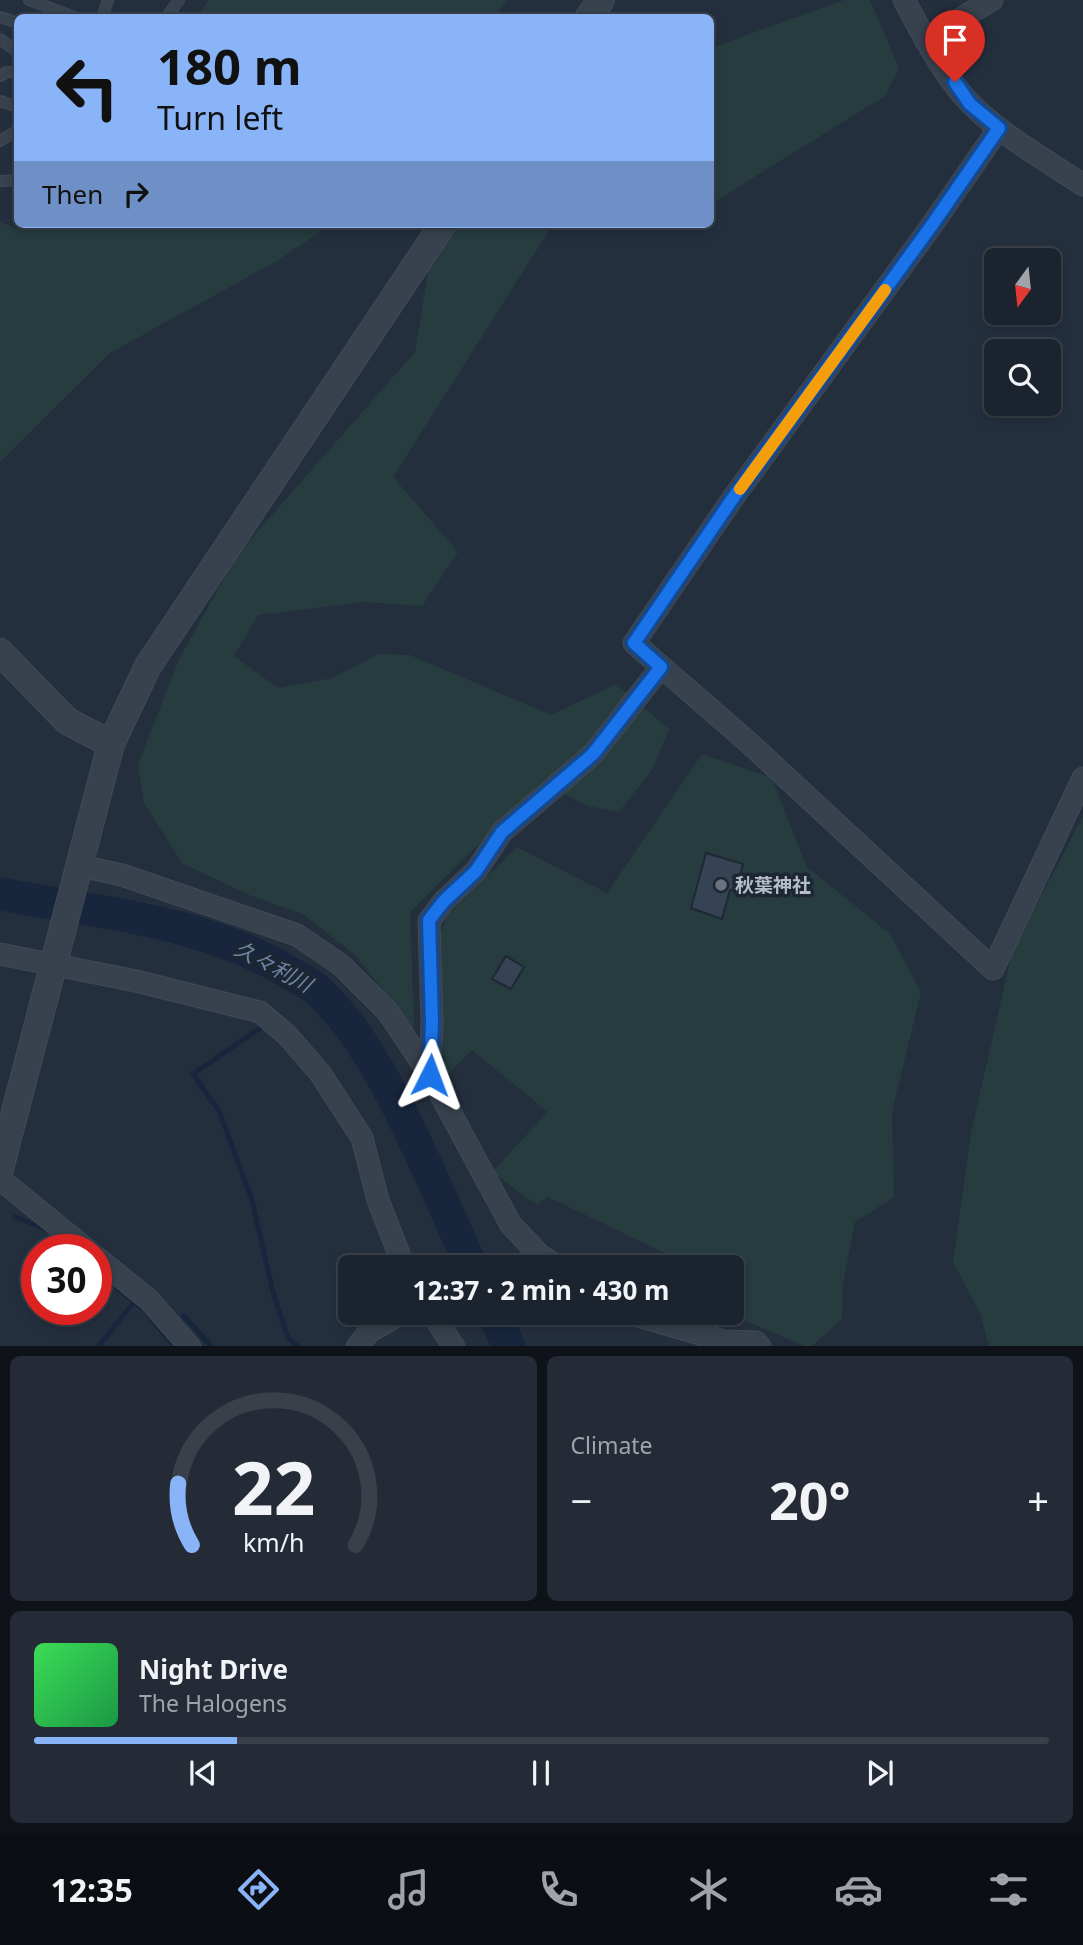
<!DOCTYPE html>
<html lang="en">
<head>
<meta charset="utf-8">
<style>
  :root { --surface:#1b232e; --page:#242b36; --text:#f1f3f6; --muted:#a0a4aa; --line:#39404a; --accent:#8ab4f8 }
  body { margin:0; font-family:"Noto Sans","Noto Sans JP",sans-serif; background:var(--page); color:var(--text); height:100vh; display:flex; flex-direction:column; font-size:26px; white-space:nowrap }
  * { box-sizing:border-box; margin:0 }
  p { font-size:23px; color:var(--muted) }
  .icon { flex:none; width:38px; height:38px; fill:none; stroke:currentColor; stroke-width:2; stroke-linecap:round; stroke-linejoin:round }
  .map { position:relative; height:1346px; overflow:hidden }
  .details { display:flex; flex-direction:column; gap:10px; padding:10px; background:#0f1319; flex:1 }
  .details>* { flex:none }
  .hud { position:absolute; left:14px; top:14px; width:700px; height:214px; border-radius:10px; box-shadow:0 4px 10px #0003,0 0 0 2px var(--line); background:#8ab4f8; color:#111; overflow:hidden }
  .needle { width:46px; rotate:195deg }
  .tools { position:absolute; left:984px; top:248px; display:grid; gap:14px }
  .tools a { display:grid; place-items:center; width:77px; height:77px; border-radius:10px; background:var(--surface); box-shadow:0 4px 10px #0003,0 0 0 2px var(--line); font-size:35px }
  .speed { position:absolute; left:21px; top:1234px; display:flex; gap:14px; font-size:35px; font-weight:700; text-align:center }
  .speed>* { display:grid; place-content:center; width:91px; height:91px; border-radius:50%; background:var(--surface); box-shadow:0 4px 10px #0003,0 0 0 2px var(--line); line-height:1 }
  .speed .limit { border:10px solid #d22; background:#fff; color:#111 }
  .pin { position:absolute; display:grid; place-items:center; width:60px; height:60px; color:#fff; margin:-72px -30px; border-radius:50% 50% 50% 0; rotate:-45deg; box-shadow:0 0 7px #0007 }
  .pin .icon { rotate:45deg }
  .me { position:absolute; width:77px; margin:-38px; rotate:3deg; stroke-linejoin:round; filter:drop-shadow(0 0 5px #0008) }
  .turn { display:flex; align-items:center; gap:24px; height:147px; padding:0 28px; font-size:32px }
  .turn .icon { width:91px; height:91px; stroke-width:2.5 }
  .turn b { display:block; font-size:49px; line-height:60px }
  .then { display:flex; align-items:center; height:66px; padding:0 28px; background:#0003; gap:14px; font-size:26px }
  .big { font-size:52px; font-weight:700; line-height:1.1 }
  .details .card { flex:1; display:flex; flex-direction:column; justify-content:center; gap:10px; min-width:0; padding:0 24px; border-radius:10px; background:var(--page) }
  .details .dial { align-items:center; gap:0 }
  .dial svg { height:182px; overflow:visible; fill:none; stroke:var(--line); stroke-width:7; stroke-linecap:round; text-anchor:middle }
  .dial text { fill:var(--text); stroke:none }
  .song { display:flex; align-items:center; gap:21px }
  .cover { width:84px; height:84px; border-radius:10px; background:linear-gradient(135deg,hsl(130 70% 55%),hsl(140 70% 35%)) }
  .played { height:7px; border-radius:4px; background:linear-gradient(90deg,var(--accent) 20%,var(--line) 20%) }
  .keys { display:flex; justify-content:space-around; direction:ltr }
  .heat { display:flex; justify-content:space-between; align-items:center; font-size:38px; direction:ltr }
  .details .tiles { flex:1; display:grid; gap:10px; grid-template-columns:1fr 1fr }
  .card:last-child { grid-column:span 2 }
  .trip { position:absolute; left:338px; top:1255px; width:406px; height:70px; border-radius:10px; background:var(--surface); box-shadow:0 4px 10px #0003,0 0 0 2px var(--line); font-weight:700; line-height:70px; text-align:center }
  .tab-bar { display:flex; height:112px; justify-content:space-around; align-items:center; background:#0b0e12; color:var(--muted) }
  .tab-bar .icon { width:49px; height:49px }
  .tab-bar .selected { color:var(--accent) }
  .tab-bar b { font-size:32px; color:var(--text) }
  .map>svg:first-child { display:block }
</style>
</head>
<body>
<div class="map">
<svg width="1083" height="1347" viewBox="0 0 1083 1347">
  <rect width="100%" height="100%" fill="#242f3e"/>
  <!-- green -->
  <path fill="#263c3f" d="M209 0H507L494 17H196Z
    M844 0H870L899 68 885 96 711 204V48Z
    M0 222 21 230 42 224H332L275 262 110 353 0 462Z
    M461 224H601L550 229 393 477 458 552 422 606 364 602 258 615 234 656 278 688 332 678 379 654 410 655 551 715 616 684 669 729 653 768 619 812 588 806 541 783 410 912 414 1029 355 955 303 914 249 895 182 863 144 803 138 764 180 657 237 555 415 352 429 267Z
    M702 754 772 778 806 866 890 934 921 992 892 1112 894 1197 855 1222 843 1284 842 1319 812 1346H804L744 1320 746 1270 675 1258 548 1197 537 1205 492 1172 548 1112 472 1050 444 1078 440 934 447 916 517 847 607 893Z
    M1083 816V1346H989L980 1313 953 1262 971 1133 1012 952Z"/>
  <g fill="none" stroke-linecap="round" stroke-linejoin="round">
    <!-- stream -->
    <path stroke="#17263c" stroke-width="5" d="M266 1024 193 1074 219 1111 252 1200 273 1292 288 1338 299 1347
      M15 1217 47 1230
      M96 1271 143 1309 175 1347
      M184 1316 212 1347
      M98 1347 134 1302"/>
    <!-- river -->
    <path stroke="#17263c" stroke-width="33" d="M0 894C98 912 204 921 290 973 299 979 310 983 317 990 383 1048 434 1187 472 1267
      M493 1312 509 1347"/>
  </g>
  <!-- building -->
  <path fill="#364354" stroke="#1f2835" stroke-width="2" d="M706 853 743 864 736 891 730 890 722 919 691 908Z
    M506 956 524 967 511 989 492 979Z"/>
  <g fill="none" stroke-linecap="round" stroke-linejoin="round">
    <defs>
      <path id="service" d="M29 0 77 18
        M0 17 18 23
        M102 18 108 0
        M166 18 179 0
        M0 39 18 52
        M0 76 7 72H18
        M0 101 18 107
        M0 141 18 130
        M0 181 18 180"/>
      <path id="minor" d="M904 0C922 33 945 79 972 105 1004 137 1046 160 1083 185
        M925 40 992 0
        M999 128 932 225 733 498 634 643 748 742 993 969 1083 778
        M81 866 122 875 297 935 341 965 388 1012 430 1075 511 1225 541 1256 558 1267
        M0 954 136 981 260 1012 286 1034 320 1073 362 1138 378 1200 404 1267
        M430 1075 432 1022 429 921 444 901 476 871 502 832 593 754 661 667
        M0 1179 87 1250
        M96 1257 149 1300 190 1347
        M515 1267 541 1256
        M431 1312 454 1347
        M624 1312 724 1341 756 1342 760 1347
        M357 1347 369 1332 404 1312"/>
      <path id="tertiary" d="M588 18 601 0
        M0 652 67 721 111 744
        M0 1169 111 744 148 666 443 224"/>
    </defs>
    <!-- service casing -->
    <use href="#service" stroke="#414a57" stroke-width="12"/>
    <!-- minor casing -->
    <use href="#minor" stroke="#414a57" stroke-width="23"/>
    <!-- tertiary casing -->
    <use href="#tertiary" stroke="#414a57" stroke-width="28"/>
    <!-- service -->
    <use href="#service" stroke="#38414e" stroke-width="10"/>
    <!-- minor -->
    <use href="#minor" stroke="#38414e" stroke-width="21"/>
    <!-- tertiary -->
    <use href="#tertiary" stroke="#38414e" stroke-width="26"/>
  </g>
  <g fill="none" stroke-linecap="round" stroke-linejoin="round">
    <defs>
      <path id="route" d="M430 1075 432 1022 429 920 444 901 476 871 502 832 593 754 661 667 634 643 733 498 932 225 999 128 970 104 955 82"/>
    </defs>
    <!-- route casing -->
    <use href="#route" stroke="#114b97" stroke-width="18"/>
    <!-- route -->
    <use href="#route" stroke="#1a73e8" stroke-width="12"/>
    <!-- slow -->
    <path stroke="#f59e0b" stroke-width="12" d="M740 489 885 290"/>
  </g>
  <!-- markers -->
  <circle fill="#6b7280" stroke="#1d2633" stroke-width="2.5" cx="721" cy="885" r="7"/>
  <g text-anchor="middle" stroke-width="7" stroke-linejoin="round" paint-order="stroke">
    <!-- poi labels -->
    <g font-size="19" font-weight="bold" fill="#b4bcc9" stroke="#1d2633" text-anchor="start">
      <text x="735" y="892">秋葉神社</text>
    </g>
    <!-- water labels -->
    <g font-size="21" font-style="italic" fill="#6d86a8" stroke="#1d2633">
      <text transform="translate(273 967) rotate(28)" y="7">久々利川</text>
    </g>
  </g>
</svg>
<div class="tools">
<a><svg class="needle" viewBox="-14 -14 28 28"><path d="M0-13l5 13h-10z" fill="#e53935"/><path d="M0 13l5-13h-10z" fill="#a0a4aa"/></svg></a>
<a><svg class="icon" aria-label="search" viewBox="0 0 24 24"><circle cx="10" cy="10" r="6"/><path d="M15 15l6 6"/></svg></a>
</div>
<div class="speed"><div class="limit">30</div></div>
<div class="pin" style="left:955px;top:82px;background:#d93025"><svg class="icon" aria-label="arrive" viewBox="0 0 24 24"><path d="M6 21V4h12l-3 4 3 4H6"/></svg></div>
<svg class="me" style="left:430px;top:1075px" viewBox="-20 -20 40 40"><path d="M0-17L14 15 0 8-14 15z" fill="#1a73e8" stroke="#fff" stroke-width="4"/></svg>
<div class="trip">12:37 · 2 min · 430 m</div>
<div class="hud">
<div class="turn"><svg class="icon" aria-label="left" viewBox="0 0 24 24"><path d="M17 20v-9H6M10 6l-5 5 5 5"/></svg><div><b>180 m</b>Turn left</div></div>
<div class="then">Then<svg class="icon" aria-label="right" viewBox="0 0 24 24"><path d="M7 20v-9h11M14 6l5 5-5 5"/></svg></div>
</div>
</div>
<section class="details">
<div class="tiles">
<div class="card dial"><svg viewBox="0 0 100 80">
<path d="M14 69A42 42 0 1 1 86 69"/>
<path d="M14 69A42 42 0 0 1 8 42" stroke="#8ab4f8"/>
<text x="50" y="56" font-size="32" font-weight="700">22</text>
<text x="50" y="72" font-size="11">km/h</text>
</svg></div>
<div class="card"><p>Climate</p>
<div class="heat"><a>−</a><b class="big">20°</b><a>+</a></div>
</div>
<div class="card">
<div class="song"><i class="cover"></i><div><b>Night Drive</b><p>The Halogens</p></div></div>
<div class="played"></div>
<div class="keys"><svg class="icon" aria-label="previous" viewBox="0 0 24 24"><path d="M18 5L8 12l10 7zM5 5v14"/></svg><svg class="icon" aria-label="pause" viewBox="0 0 24 24"><path d="M8 5v14M16 5v14"/></svg><svg class="icon" aria-label="next" viewBox="0 0 24 24"><path d="M6 5l10 7-10 7zM19 5v14"/></svg></div>
</div>
</div>
</section>
<nav class="tab-bar">
<b>12:35</b>
<svg class="icon selected" aria-label="directions" viewBox="0 0 24 24"><path d="M12 3l9 9-9 9-9-9zM9 14v-3h6M13 9l2 2-2 2"/></svg>
<svg class="icon" aria-label="music" viewBox="0 0 24 24"><path d="M9 18V5l10-2v13"/><circle cx="6" cy="18" r="3"/><circle cx="16" cy="16" r="3"/></svg>
<svg class="icon" aria-label="phone" viewBox="0 0 24 24"><path d="M5 4h4l2 5-3 2q2 4 5 5l2-3 5 2v4C11 20 4 13 5 4z"/></svg>
<svg class="icon" aria-label="climate" viewBox="0 0 24 24"><path d="M12 3v18M4 7l16 10M4 17L20 7"/></svg>
<svg class="icon" aria-label="car" viewBox="0 0 24 24"><path d="M5 17H2v-5l4-1 3-4h7l3 4 3 1v5h-3M9 17h6M6 11h13"/><circle cx="7" cy="17" r="2"/><circle cx="17" cy="17" r="2"/></svg>
<svg class="icon" aria-label="filters" viewBox="0 0 24 24"><path d="M4 7h16M4 17h16"/><circle cx="9" cy="7" r="2"/><circle cx="15" cy="17" r="2"/></svg>
</nav>
</body>
</html>
